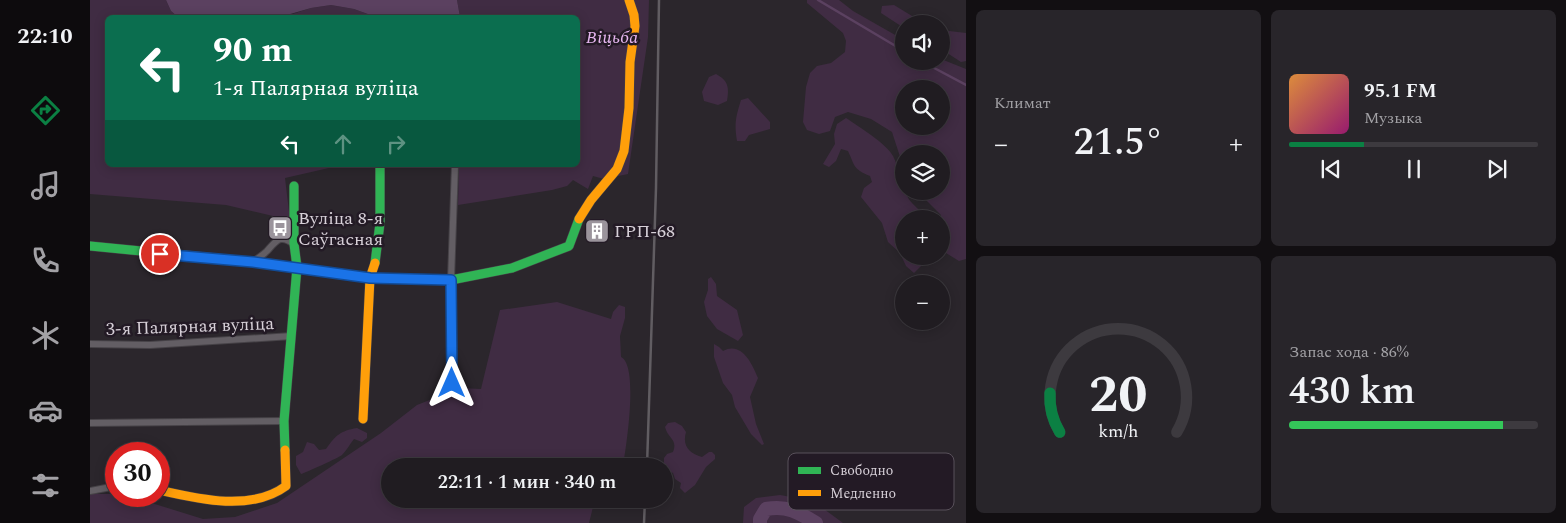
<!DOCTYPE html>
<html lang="ru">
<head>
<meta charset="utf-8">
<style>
  :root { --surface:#201c21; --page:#28252a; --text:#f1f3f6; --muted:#a2a1a5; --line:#3d3a3f; --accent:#0b8043 }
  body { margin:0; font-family:Spectral,serif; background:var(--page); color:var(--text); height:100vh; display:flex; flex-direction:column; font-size:19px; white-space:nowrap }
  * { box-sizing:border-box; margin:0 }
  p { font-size:16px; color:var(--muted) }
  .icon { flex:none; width:28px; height:28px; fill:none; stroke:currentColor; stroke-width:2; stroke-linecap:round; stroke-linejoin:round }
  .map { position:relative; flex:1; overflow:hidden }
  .details { display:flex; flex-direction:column; gap:10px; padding:10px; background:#120f12; width:600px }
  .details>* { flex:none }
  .banner { position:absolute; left:15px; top:15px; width:475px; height:152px; border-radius:8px; box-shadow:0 2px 12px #0003,0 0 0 1px var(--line); background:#0b6e4f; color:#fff; overflow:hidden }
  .controls { position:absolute; left:805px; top:15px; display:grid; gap:10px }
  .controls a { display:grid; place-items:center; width:55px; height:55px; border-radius:50%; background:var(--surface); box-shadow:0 2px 12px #0003,0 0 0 1px var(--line); font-size:25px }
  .speed { position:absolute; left:15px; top:442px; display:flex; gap:10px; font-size:25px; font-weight:700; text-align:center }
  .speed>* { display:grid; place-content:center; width:65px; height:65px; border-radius:50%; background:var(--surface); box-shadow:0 2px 12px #0003,0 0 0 1px var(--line); line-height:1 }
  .speed .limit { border:8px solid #d22; background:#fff; color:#111 }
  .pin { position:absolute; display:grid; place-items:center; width:42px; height:42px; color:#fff; margin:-21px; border:2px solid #fff; border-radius:50%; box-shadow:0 1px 5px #0007 }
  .me { position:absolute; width:55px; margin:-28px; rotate:0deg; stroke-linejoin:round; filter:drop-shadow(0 0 4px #0008) }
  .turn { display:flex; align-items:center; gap:18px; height:105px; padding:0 25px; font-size:22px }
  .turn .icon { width:65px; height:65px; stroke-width:2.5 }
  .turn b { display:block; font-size:35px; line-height:42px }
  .lanes { display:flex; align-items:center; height:48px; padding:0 25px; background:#0003; justify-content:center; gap:25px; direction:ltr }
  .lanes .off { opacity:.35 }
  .big { font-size:38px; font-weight:600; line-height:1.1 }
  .details .card { flex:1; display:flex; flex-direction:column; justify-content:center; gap:8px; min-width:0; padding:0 18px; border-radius:8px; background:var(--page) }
  .details .dial { align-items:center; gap:0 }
  .dial svg { height:130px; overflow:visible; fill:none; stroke:var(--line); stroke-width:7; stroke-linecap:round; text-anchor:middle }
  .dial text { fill:var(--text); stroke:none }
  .song { display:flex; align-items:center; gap:15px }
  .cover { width:60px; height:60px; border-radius:8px; background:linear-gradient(135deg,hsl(30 70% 55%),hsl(320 70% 35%)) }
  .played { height:5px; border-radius:2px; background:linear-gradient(90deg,var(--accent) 30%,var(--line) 30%) }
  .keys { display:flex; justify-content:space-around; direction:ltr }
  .heat { display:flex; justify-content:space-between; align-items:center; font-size:28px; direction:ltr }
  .charge { height:8px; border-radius:4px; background:linear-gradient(90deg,#34c759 86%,var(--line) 0) }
  .details .tiles { flex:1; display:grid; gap:10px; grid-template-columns:repeat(2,1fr) }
  .trip { position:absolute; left:291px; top:458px; width:292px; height:50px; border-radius:25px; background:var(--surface); box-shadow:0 2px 12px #0003,0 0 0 1px var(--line); font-weight:600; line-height:50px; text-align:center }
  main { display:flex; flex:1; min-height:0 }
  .tabs { display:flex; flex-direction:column; width:90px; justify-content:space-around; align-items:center; background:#0d0b0d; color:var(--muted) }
  .tabs .icon { width:35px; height:35px }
  .tabs .active { color:var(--accent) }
  .tabs b { font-size:22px; color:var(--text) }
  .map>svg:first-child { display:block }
</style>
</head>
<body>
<main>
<nav class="tabs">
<b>22:10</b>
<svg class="icon active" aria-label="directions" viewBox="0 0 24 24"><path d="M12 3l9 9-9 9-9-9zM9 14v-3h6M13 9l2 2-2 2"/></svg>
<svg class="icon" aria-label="music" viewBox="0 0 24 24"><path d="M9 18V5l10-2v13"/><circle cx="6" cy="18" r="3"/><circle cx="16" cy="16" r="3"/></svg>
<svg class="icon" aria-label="phone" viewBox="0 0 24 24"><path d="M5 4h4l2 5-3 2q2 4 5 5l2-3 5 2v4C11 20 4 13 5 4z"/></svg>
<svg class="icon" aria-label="climate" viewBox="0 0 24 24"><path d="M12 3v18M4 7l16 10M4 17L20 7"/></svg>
<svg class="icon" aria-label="car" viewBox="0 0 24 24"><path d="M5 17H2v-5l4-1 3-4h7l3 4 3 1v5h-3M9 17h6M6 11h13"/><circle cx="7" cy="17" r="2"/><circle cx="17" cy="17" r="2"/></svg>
<svg class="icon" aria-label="filters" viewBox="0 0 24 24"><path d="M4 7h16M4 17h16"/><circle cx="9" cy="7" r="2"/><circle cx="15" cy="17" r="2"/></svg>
</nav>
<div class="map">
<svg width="876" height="523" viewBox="0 0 876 523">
  <rect width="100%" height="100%" fill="#2b262c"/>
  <!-- green -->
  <path fill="#402c43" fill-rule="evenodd" d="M0 0H76L81 11 88 17 18 18V165H252L195 178 200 220 136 205 0 194Z
    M367 0H559L558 37 538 174 514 179 503 176 498 189 483 180 477 186 462 190 368 205 369 165H488V18L370 17Z
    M717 0H749L763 11 814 40V61H851V59L876 69V259L869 261 856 253 852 246 851 215 827 191H851V154H814V169L802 132 781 119 758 112 745 117 740 131 729 134 717 130 713 122 716 87 720 73 727 66 741 63 755 52 756 41 753 33 717 3ZM814 89H851V126H814Z
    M241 5 264 9 286 17 190 18 221 8Z
    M804 5 835 24H814V28L791 13 792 6Z
    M851 30 876 33V61L871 62 851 49Z
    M626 74C639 81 639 88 637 101L628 105 614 101 612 92 619 77Z
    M658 98 680 122V129L659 135 655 141H647C644 124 646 116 651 100Z
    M756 118C768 126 797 144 803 156 810 169 810 185 817 196 822 206 832 210 837 219H814V256H836L832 265 824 273 816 266 810 253 798 242 792 223 771 197 774 188 782 182 780 176C763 169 765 166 758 151L751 149 746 161 739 167 733 164 745 144 744 134 747 124Z
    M621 277 626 284 627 296 647 310 653 335 648 341 627 329 617 316 614 302 618 290V279Z
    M467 302 521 319 523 312 529 305 535 307V318L530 336 531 357C549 366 536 447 533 466H300V499H505L499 523H0V494H26V496H39L113 519 145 517 187 503 291 433 327 405 370 388 391 389 410 310Z
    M624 344 629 347 633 351C651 341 662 363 668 378L660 397 666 424 674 444 672 445 661 434 645 407 642 395 633 383 624 357Z
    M585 422 592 426 596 432C592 446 599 453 612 457L619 452H622L625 455V459L616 467 605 485 595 493 590 488 591 483 585 479 583 473 577 470 574 466V458L577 454 583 452C588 439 578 439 575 427L578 423Z
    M267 428 277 433V438L272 442 264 439C260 444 256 451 252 455 250 457 215 473 211 474L206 465V456L213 452 217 442 224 444 229 450 236 449C246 435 250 431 267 428Z
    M690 495 723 501 753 523H653L654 507 666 498Z"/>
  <!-- water -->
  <path fill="#5b4160" d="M76 0H367L370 17H286L264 9 241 5 221 8 190 17H88L81 11Z"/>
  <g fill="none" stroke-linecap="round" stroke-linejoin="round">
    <!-- stream -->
    <path stroke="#5b4160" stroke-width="2.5" d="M728 0 814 51
      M831 61 876 85"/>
    <!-- river -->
    <path stroke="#5b4160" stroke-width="14" d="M670 523V519L676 509C697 505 708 512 726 523"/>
    <defs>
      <path id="street" d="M163 262C168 258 173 255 177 251 187 240 190 234 204 244
        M0 344 60 345 202 336
        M362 383 361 280 365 165
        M0 423 194 421
        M0 491 26 486"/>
      <path id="fast" d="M0 246 163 262 280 278 361 280 422 268 479 246 489 219
        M285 263 290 223V165
        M195 450 194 421 207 267 204 244V186"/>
      <path id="slow" d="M489 219 501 200 527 169 534 151 539 108 540 62 545 26 544 15 539 0
        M273 419 280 278 285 263
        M69 490C108 499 161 512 196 486L195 450"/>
    </defs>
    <!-- street casing -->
    <use href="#street" stroke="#464247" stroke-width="8"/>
    <!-- fast casing -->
    <use href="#fast" stroke="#464247" stroke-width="10"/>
    <!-- slow casing -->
    <use href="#slow" stroke="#464247" stroke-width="10"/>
    <!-- street -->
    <use href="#street" stroke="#635e64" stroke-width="6"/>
    <!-- fast -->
    <use href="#fast" stroke="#30b455" stroke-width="9"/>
    <!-- slow -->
    <use href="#slow" stroke="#ff9f0a" stroke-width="9"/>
    <!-- rail -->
    <path stroke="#615d62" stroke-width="2.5" d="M557 466 566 188 569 0
      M554 523 555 499"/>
  </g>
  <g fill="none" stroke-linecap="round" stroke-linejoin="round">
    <defs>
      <path id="route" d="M70 254 163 262 280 278 361 280 362 383"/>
    </defs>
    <!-- route casing -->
    <use href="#route" stroke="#114b97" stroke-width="12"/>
    <!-- route -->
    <use href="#route" stroke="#1a73e8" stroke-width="9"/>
  </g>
  <!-- icons -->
  <defs>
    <symbol id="bus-square" viewBox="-11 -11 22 22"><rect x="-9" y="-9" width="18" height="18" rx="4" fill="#9b949c" stroke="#231a25"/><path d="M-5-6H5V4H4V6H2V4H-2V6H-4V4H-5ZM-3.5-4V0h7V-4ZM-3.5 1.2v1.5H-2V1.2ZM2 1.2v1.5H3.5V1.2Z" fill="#fff"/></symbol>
    <symbol id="building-square" viewBox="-11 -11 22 22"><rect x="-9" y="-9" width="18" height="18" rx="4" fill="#9b949c" stroke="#231a25"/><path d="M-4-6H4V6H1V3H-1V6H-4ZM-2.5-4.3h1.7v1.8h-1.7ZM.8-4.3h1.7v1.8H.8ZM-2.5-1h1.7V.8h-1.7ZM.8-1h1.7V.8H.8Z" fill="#fff"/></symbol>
  </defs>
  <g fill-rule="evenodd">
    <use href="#bus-square" x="176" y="214" width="28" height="28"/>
    <use href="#building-square" x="493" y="217" width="28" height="28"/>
  </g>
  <g text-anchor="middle" stroke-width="5" stroke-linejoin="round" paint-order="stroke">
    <!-- park labels -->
    <g font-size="18" font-style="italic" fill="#e6b6f0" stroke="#231a25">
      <text x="522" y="43">Віцьба</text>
    </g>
    <!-- poi labels -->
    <g font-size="18" fill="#d7d0d8" stroke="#231a25" text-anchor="start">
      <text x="208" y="224">Вуліца 8-я<tspan x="208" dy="21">Саўгасная</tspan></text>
      <text x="524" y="237">ГРП-68</text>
    </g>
    <!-- street labels -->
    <g font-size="18" fill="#d7d0d8" stroke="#231a25">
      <text transform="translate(100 326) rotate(-2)" y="6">3-я Палярная вуліца</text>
    </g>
  </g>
  <!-- legend -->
  <rect x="698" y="453" width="166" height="57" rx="8" fill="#231a25" stroke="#59515b" stroke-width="1"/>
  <rect x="708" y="467" width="23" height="7" fill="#30b455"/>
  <rect x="708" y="490" width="23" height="6" fill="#ff9f0a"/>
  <g font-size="14" fill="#d7d0d8">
    <text x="740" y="475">Свободно</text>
    <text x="740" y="498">Медленно</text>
  </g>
</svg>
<div class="controls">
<a><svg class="icon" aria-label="sound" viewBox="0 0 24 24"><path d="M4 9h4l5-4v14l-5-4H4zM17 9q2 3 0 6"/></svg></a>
<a><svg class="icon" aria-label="search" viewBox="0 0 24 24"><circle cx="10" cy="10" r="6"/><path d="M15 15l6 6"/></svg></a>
<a><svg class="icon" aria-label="layers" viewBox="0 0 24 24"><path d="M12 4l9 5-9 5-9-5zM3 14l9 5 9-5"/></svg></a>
<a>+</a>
<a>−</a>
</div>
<div class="speed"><div class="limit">30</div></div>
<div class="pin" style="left:70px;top:254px;background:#d93025"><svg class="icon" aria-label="arrive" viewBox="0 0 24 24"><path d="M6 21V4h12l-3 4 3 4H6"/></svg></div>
<svg class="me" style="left:362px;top:383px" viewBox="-20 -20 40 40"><path d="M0-17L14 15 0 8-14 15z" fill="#1a73e8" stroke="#fff" stroke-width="4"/></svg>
<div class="trip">22:11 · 1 мин · 340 m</div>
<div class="banner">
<div class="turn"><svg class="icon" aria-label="left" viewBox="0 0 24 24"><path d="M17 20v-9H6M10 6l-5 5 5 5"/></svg><div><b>90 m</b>1-я Палярная вуліца</div></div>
<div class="lanes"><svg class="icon" aria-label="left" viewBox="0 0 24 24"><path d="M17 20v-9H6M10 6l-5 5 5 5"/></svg><svg class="icon off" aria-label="ahead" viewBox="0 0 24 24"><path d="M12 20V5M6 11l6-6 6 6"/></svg><svg class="icon off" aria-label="right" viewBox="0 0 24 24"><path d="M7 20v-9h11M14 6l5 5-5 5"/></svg></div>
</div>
</div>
<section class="details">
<div class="tiles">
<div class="card"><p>Климат</p>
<div class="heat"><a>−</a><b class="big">21.5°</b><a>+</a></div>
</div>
<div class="card">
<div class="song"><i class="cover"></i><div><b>95.1 FM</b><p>Музыка</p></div></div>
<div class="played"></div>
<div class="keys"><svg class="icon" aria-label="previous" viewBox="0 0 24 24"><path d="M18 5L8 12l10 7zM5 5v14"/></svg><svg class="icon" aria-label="pause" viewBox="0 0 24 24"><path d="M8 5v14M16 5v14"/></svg><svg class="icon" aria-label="next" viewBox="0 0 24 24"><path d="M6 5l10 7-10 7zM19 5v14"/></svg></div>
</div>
<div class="card dial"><svg viewBox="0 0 100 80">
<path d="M14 69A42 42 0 1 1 86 69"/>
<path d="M14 69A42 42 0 0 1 8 45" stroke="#0b8043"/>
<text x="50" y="56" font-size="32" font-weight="700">20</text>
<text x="50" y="72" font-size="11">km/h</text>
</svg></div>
<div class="card"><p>Запас хода · 86%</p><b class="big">430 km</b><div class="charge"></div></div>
</div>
</section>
</main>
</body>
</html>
